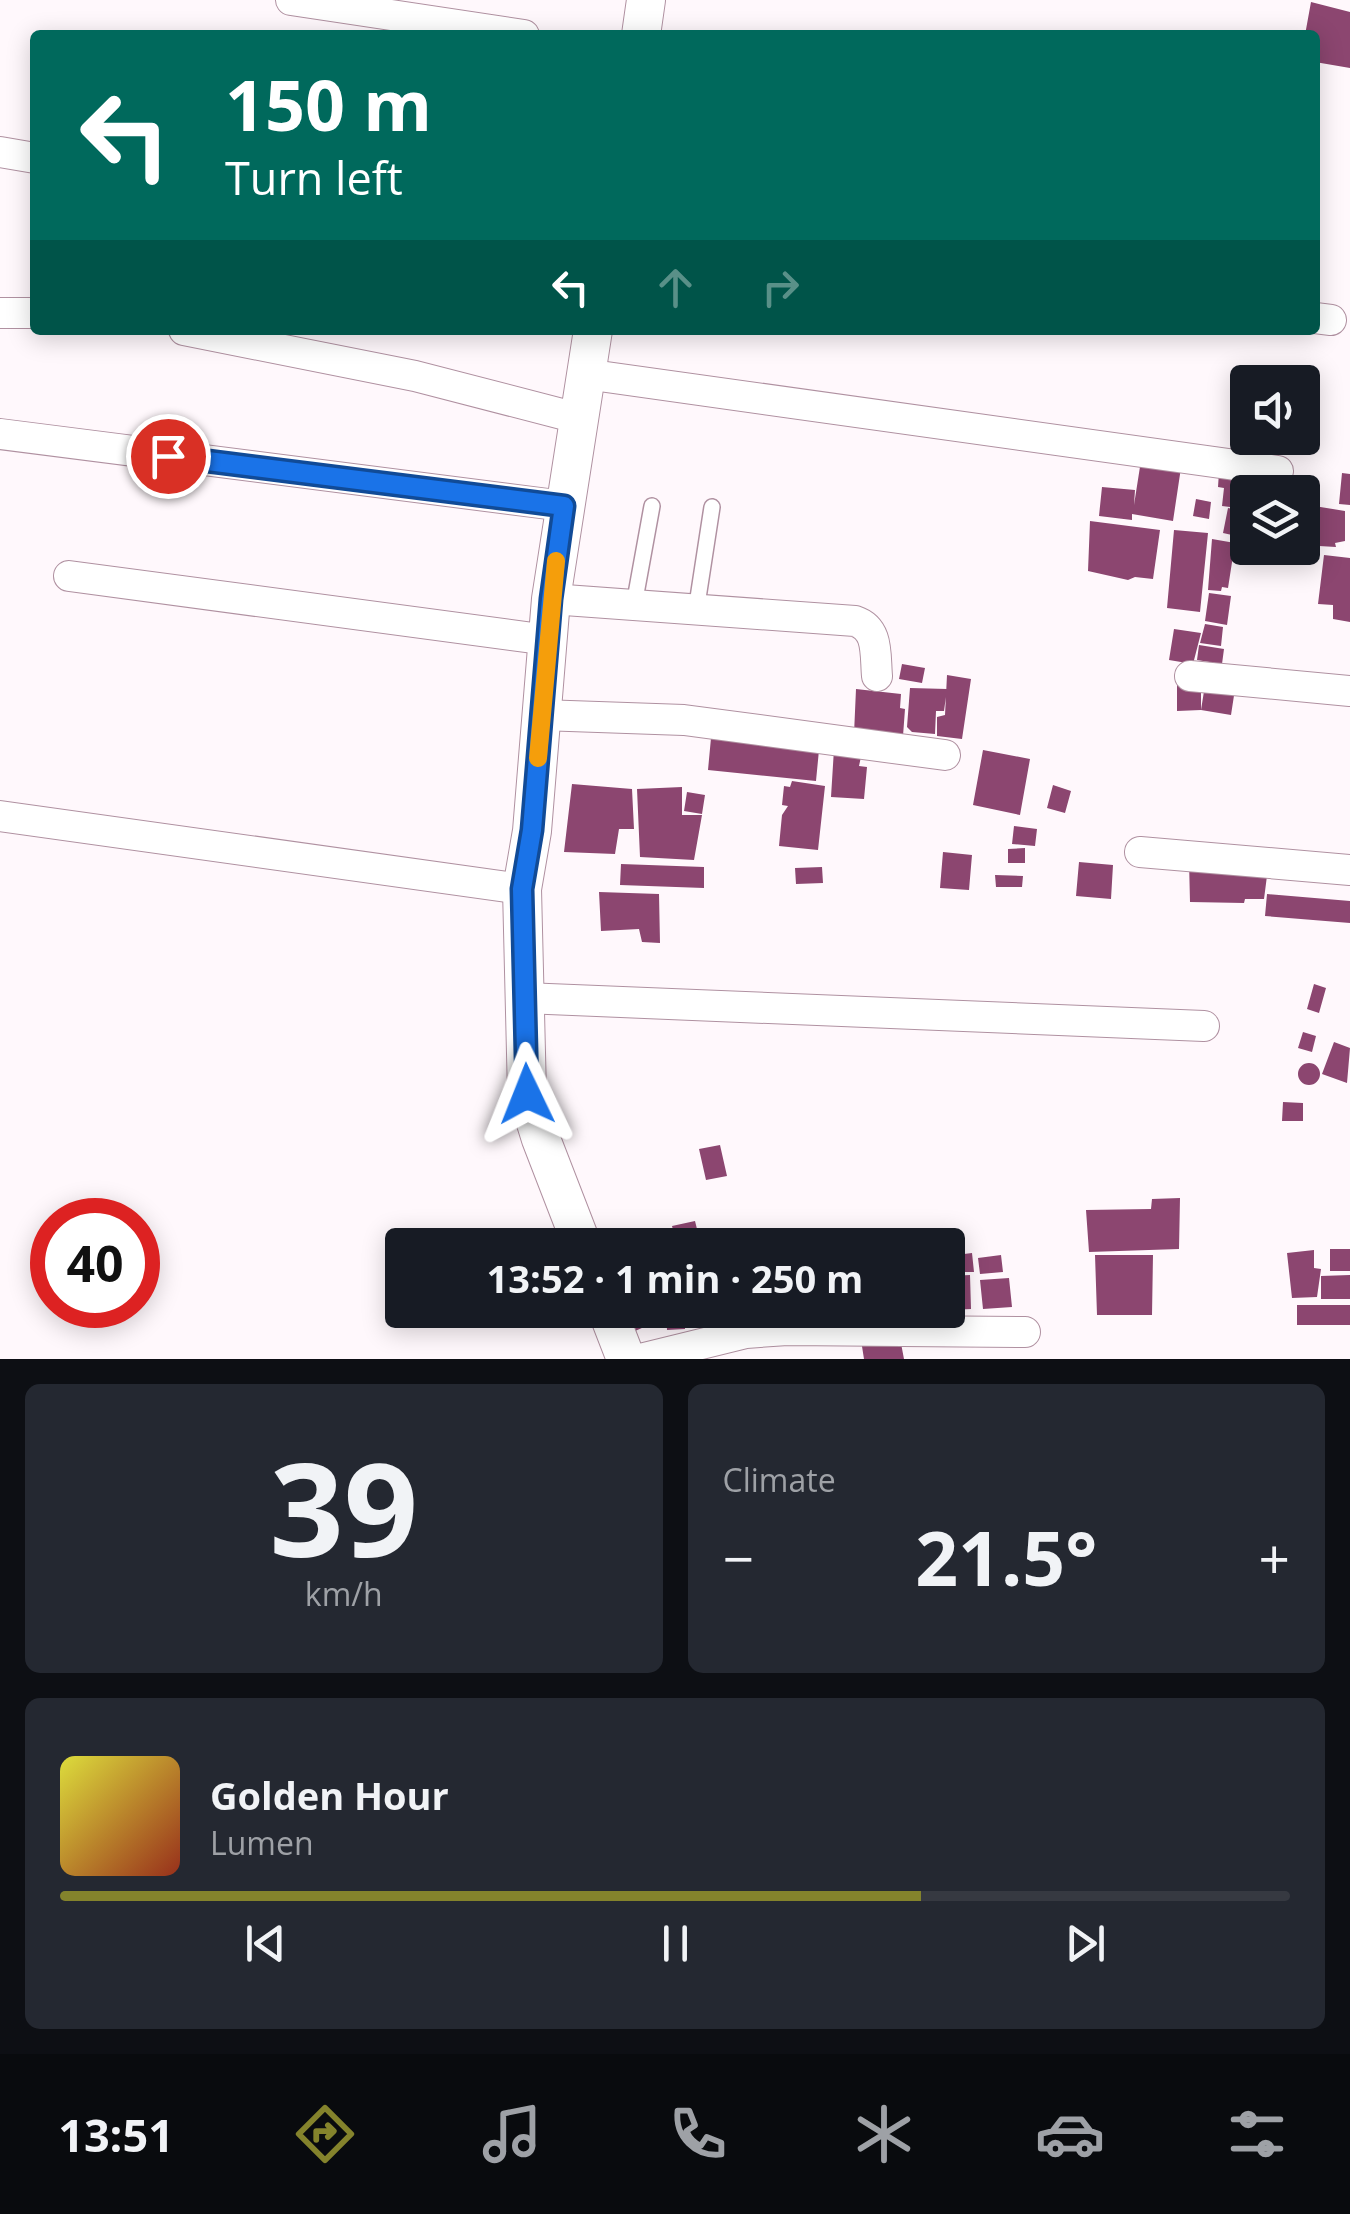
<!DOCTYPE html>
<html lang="en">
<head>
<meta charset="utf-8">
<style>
  :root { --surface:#171b24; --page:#242831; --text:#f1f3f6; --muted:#9ea1a6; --line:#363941; --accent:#84832c }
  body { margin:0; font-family:"Open Sans",sans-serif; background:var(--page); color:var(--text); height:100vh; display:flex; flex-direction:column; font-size:38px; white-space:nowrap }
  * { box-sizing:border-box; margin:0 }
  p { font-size:32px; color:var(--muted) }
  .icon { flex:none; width:55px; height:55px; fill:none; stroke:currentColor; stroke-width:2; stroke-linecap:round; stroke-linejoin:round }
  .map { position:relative; height:1359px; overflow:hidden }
  .side { display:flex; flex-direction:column; gap:25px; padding:25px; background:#0d0f14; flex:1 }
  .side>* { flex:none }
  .banner { position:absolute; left:30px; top:30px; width:1290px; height:305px; border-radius:10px; box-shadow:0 5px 25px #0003; background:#00695c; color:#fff; overflow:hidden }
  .fabs { position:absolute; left:1230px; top:365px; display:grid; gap:20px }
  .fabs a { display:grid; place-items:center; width:90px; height:90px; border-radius:10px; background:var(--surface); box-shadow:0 5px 25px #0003; font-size:50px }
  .speed { position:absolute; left:30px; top:1198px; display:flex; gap:20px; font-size:50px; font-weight:700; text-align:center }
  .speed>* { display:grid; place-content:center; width:130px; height:130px; border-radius:50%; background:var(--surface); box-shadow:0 5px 25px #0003; line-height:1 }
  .speed .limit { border:15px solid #d22; background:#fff; color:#111 }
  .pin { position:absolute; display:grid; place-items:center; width:85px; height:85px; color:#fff; margin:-42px; border:5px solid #fff; border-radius:50%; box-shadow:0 2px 10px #0007 }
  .me { position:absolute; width:110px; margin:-55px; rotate:358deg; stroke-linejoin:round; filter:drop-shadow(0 0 8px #0008) }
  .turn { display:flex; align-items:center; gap:35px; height:210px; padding:0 30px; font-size:45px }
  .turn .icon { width:130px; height:130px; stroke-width:2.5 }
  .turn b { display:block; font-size:70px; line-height:85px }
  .lanes { display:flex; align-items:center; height:95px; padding:0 30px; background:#0003; justify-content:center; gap:50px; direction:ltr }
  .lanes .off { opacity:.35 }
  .big { font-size:75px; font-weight:700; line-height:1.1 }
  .side .card { flex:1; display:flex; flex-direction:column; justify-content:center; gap:15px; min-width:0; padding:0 35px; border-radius:15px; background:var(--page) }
  .side .dial { align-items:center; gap:0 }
  .dial b { font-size:130px; line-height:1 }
  .song { display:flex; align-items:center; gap:30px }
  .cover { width:120px; height:120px; border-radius:15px; background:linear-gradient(135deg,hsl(60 70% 55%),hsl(10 70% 35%)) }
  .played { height:10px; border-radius:5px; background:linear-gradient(90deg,var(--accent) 70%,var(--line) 70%) }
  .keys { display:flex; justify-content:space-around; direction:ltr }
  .heat { display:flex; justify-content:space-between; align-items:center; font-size:55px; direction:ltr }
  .side .tiles { flex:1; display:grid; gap:25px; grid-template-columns:1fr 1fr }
  .card:last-child { grid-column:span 2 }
  .trip { position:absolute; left:385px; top:1228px; width:580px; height:100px; border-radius:10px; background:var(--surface); box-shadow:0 5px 25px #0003; font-weight:700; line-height:100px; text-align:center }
  .dock { display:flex; height:160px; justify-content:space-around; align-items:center; background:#090b0e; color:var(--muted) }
  .dock .icon { width:70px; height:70px }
  .dock .selected { color:var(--accent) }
  .dock b { font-size:45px; color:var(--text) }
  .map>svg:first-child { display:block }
</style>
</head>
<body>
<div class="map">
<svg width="1350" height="1359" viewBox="0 0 1350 1359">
  <rect width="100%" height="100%" fill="#fff8fc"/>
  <!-- building -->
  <path fill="#8c4670" d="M1311 2 1350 12V68L1315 62V35H1305Z
    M1142 454 1182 461 1173 521 1132 514V520L1099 516 1102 487 1135 490 1134 505Z
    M1219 472 1249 476 1246 509 1222 506 1224 488 1218 487Z
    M1342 473 1350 474V505L1339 504Z
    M1196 499 1211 502 1209 519 1193 516Z
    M1302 504 1345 511V541L1335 543 1336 547 1302 545Z
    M1228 508 1246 512 1241 537 1223 533Z
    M1090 521 1160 530 1153 579 1135 577 1128 580 1088 571Z
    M1174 530 1208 533 1200 612 1167 608Z
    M1212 539 1235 543 1228 588 1222 587 1221 591 1208 590Z
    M1324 555 1350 558V622L1333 619V605L1318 604Z
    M1209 593 1231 596 1227 625 1205 621Z
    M1205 624 1223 627 1221 646 1200 643Z
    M1174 629 1201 633 1193 664 1169 660Z
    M1199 645 1224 649 1222 664 1197 660Z
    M902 664 925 668 922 683 899 679Z
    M947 675 971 679 962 739 937 736V717L945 715Z
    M1177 684H1201V710L1177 711Z
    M1205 685 1235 689 1231 715 1201 710Z
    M910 688 947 689 944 711H936L935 734 912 732 907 727Z
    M856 689 901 694 900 708 905 709 903 736 854 734Z
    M711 738 819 750 816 781 708 770Z
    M834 749 862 752 859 766 867 767 864 799 831 797Z
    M983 750 1030 759 1020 815 973 805Z
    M792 781 825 786 818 850 779 846 782 815 788 806 782 805 784 786 790 787Z
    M572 784 632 789 634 829H619L615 854 564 852Z
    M1053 785 1071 791 1065 813 1047 808Z
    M682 787V815H702L694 860 640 857 637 789Z
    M687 792 705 795 702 814 684 811Z
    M1014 826 1037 829 1035 846 1012 844Z
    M1025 848V863H1008V849Z
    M943 852 972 855 969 890 940 888Z
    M1189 861 1268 868 1264 899H1245L1244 903 1190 902Z
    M1079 862 1113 865 1111 899 1076 896Z
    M621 864 704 867V888L620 885Z
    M822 867 823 883 796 884 795 868Z
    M995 875 1023 876 1022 887H996Z
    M599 892 659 894 660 943 642 942 639 929 601 931Z
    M1267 894 1350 901V923L1265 916Z
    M1314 984 1326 988 1319 1013 1307 1009Z
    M1303 1032 1316 1036 1312 1052 1298 1048Z
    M1334 1042 1350 1048 1347 1083 1322 1074Z
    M1298 1074a11 11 0 1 1 22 0a11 11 0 1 1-22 0Z
    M1283 1102 1303 1103V1121H1282Z
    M720 1145 727 1176 706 1180 699 1149Z
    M1180 1198 1179 1249 1089 1252 1086 1210 1151 1209 1152 1199Z
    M695 1221 701 1245H677L672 1226Z
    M1330 1249H1350V1271H1330Z
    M1314 1250V1268L1321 1269 1317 1297 1292 1298 1287 1253Z
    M972 1253 974 1272H948V1256Z
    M1001 1255 1003 1272 980 1274 978 1258Z
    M1095 1255H1153L1152 1315H1097Z
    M970 1275 971 1309 948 1310V1276Z
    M1350 1275V1299H1321V1276Z
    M1009 1278 1012 1307 983 1309 980 1280Z
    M1297 1305H1350V1325H1297Z
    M626 1310H654L658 1321 635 1331Z
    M666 1310H685V1329L667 1330Z
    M710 1310H746V1315L711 1318Z
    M899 1333 904 1359H864L861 1340Z"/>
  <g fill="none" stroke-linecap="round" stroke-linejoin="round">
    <defs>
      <path id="service" d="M634 605 652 506
        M696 611 712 507"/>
      <path id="minor" d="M291 0 524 35
        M0 152 35 158
        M0 313H35
        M1315 318 1331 320
        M184 330 415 376 581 419
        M585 374 1278 471
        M0 434 564 506
        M69 576 548 640
        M551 599 855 621C879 629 875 654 877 676
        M1190 676 1350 691
        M541 715 684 720 945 755
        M0 816 522 889
        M1140 852 1350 870
        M524 998 1204 1026
        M640 1359 746 1333 787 1330 1025 1332"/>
      <path id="tertiary" d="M641 35 646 0
        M582 1245 541 1139 527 1094 522 889 532 831 551 599 593 330
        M607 1310 626 1359"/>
    </defs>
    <!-- service casing -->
    <use href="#service" stroke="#b091a1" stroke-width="18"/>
    <!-- minor casing -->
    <use href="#minor" stroke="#b091a1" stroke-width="32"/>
    <!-- tertiary casing -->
    <use href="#tertiary" stroke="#b091a1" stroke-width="40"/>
    <!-- service -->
    <use href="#service" stroke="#fff" stroke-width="15"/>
    <!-- minor -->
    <use href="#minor" stroke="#fff" stroke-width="30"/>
    <!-- tertiary -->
    <use href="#tertiary" stroke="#fff" stroke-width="38"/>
  </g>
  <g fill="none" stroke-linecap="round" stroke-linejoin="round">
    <defs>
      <path id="route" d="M168 456 564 506 551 599 532 830 522 889 527 1094"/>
    </defs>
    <!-- route casing -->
    <use href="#route" stroke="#114b97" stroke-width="25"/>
    <!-- route -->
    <use href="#route" stroke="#1a73e8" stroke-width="18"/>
    <!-- slow -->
    <path stroke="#f59e0b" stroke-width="18" d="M538 758 556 561"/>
  </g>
</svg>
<div class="fabs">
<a><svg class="icon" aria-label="sound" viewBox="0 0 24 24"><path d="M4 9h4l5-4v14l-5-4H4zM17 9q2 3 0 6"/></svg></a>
<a><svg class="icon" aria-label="layers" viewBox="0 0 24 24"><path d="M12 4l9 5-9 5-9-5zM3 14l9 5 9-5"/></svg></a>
</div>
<div class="speed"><div class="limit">40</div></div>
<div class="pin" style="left:168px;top:456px;background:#d93025"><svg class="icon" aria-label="arrive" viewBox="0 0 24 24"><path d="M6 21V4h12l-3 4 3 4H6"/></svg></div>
<svg class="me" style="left:527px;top:1094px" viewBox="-20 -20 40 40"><path d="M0-17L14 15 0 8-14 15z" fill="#1a73e8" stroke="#fff" stroke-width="4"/></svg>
<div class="trip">13:52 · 1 min · 250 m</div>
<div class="banner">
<div class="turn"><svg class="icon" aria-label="left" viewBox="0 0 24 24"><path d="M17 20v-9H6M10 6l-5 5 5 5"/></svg><div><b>150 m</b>Turn left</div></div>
<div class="lanes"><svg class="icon" aria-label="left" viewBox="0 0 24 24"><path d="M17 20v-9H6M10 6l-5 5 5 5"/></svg><svg class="icon off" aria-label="ahead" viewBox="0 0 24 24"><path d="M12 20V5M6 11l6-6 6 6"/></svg><svg class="icon off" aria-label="right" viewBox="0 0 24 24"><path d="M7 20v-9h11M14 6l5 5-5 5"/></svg></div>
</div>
</div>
<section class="side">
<div class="tiles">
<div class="card dial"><b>39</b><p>km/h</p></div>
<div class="card"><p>Climate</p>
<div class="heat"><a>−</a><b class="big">21.5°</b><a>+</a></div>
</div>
<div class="card">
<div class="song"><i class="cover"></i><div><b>Golden Hour</b><p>Lumen</p></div></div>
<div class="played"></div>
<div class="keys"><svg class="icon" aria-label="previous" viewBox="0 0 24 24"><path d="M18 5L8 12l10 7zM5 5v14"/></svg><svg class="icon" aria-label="pause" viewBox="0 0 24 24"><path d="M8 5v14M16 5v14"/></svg><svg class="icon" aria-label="next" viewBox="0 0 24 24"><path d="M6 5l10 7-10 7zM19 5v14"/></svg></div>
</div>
</div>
</section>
<nav class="dock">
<b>13:51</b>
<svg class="icon selected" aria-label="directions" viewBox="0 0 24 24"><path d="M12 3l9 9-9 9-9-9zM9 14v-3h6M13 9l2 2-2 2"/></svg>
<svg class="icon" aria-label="music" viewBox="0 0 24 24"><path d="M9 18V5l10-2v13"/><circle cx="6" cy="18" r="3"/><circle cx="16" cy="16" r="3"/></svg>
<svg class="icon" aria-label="phone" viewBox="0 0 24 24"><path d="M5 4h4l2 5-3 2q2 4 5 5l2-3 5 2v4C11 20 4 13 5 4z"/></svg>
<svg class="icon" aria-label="climate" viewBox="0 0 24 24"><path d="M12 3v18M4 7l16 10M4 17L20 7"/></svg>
<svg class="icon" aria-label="car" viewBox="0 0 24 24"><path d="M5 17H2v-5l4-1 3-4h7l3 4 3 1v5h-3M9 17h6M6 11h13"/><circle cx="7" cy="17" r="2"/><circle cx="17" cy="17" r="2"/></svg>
<svg class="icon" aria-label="filters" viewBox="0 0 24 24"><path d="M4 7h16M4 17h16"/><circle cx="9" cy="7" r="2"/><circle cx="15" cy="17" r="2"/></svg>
</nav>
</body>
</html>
